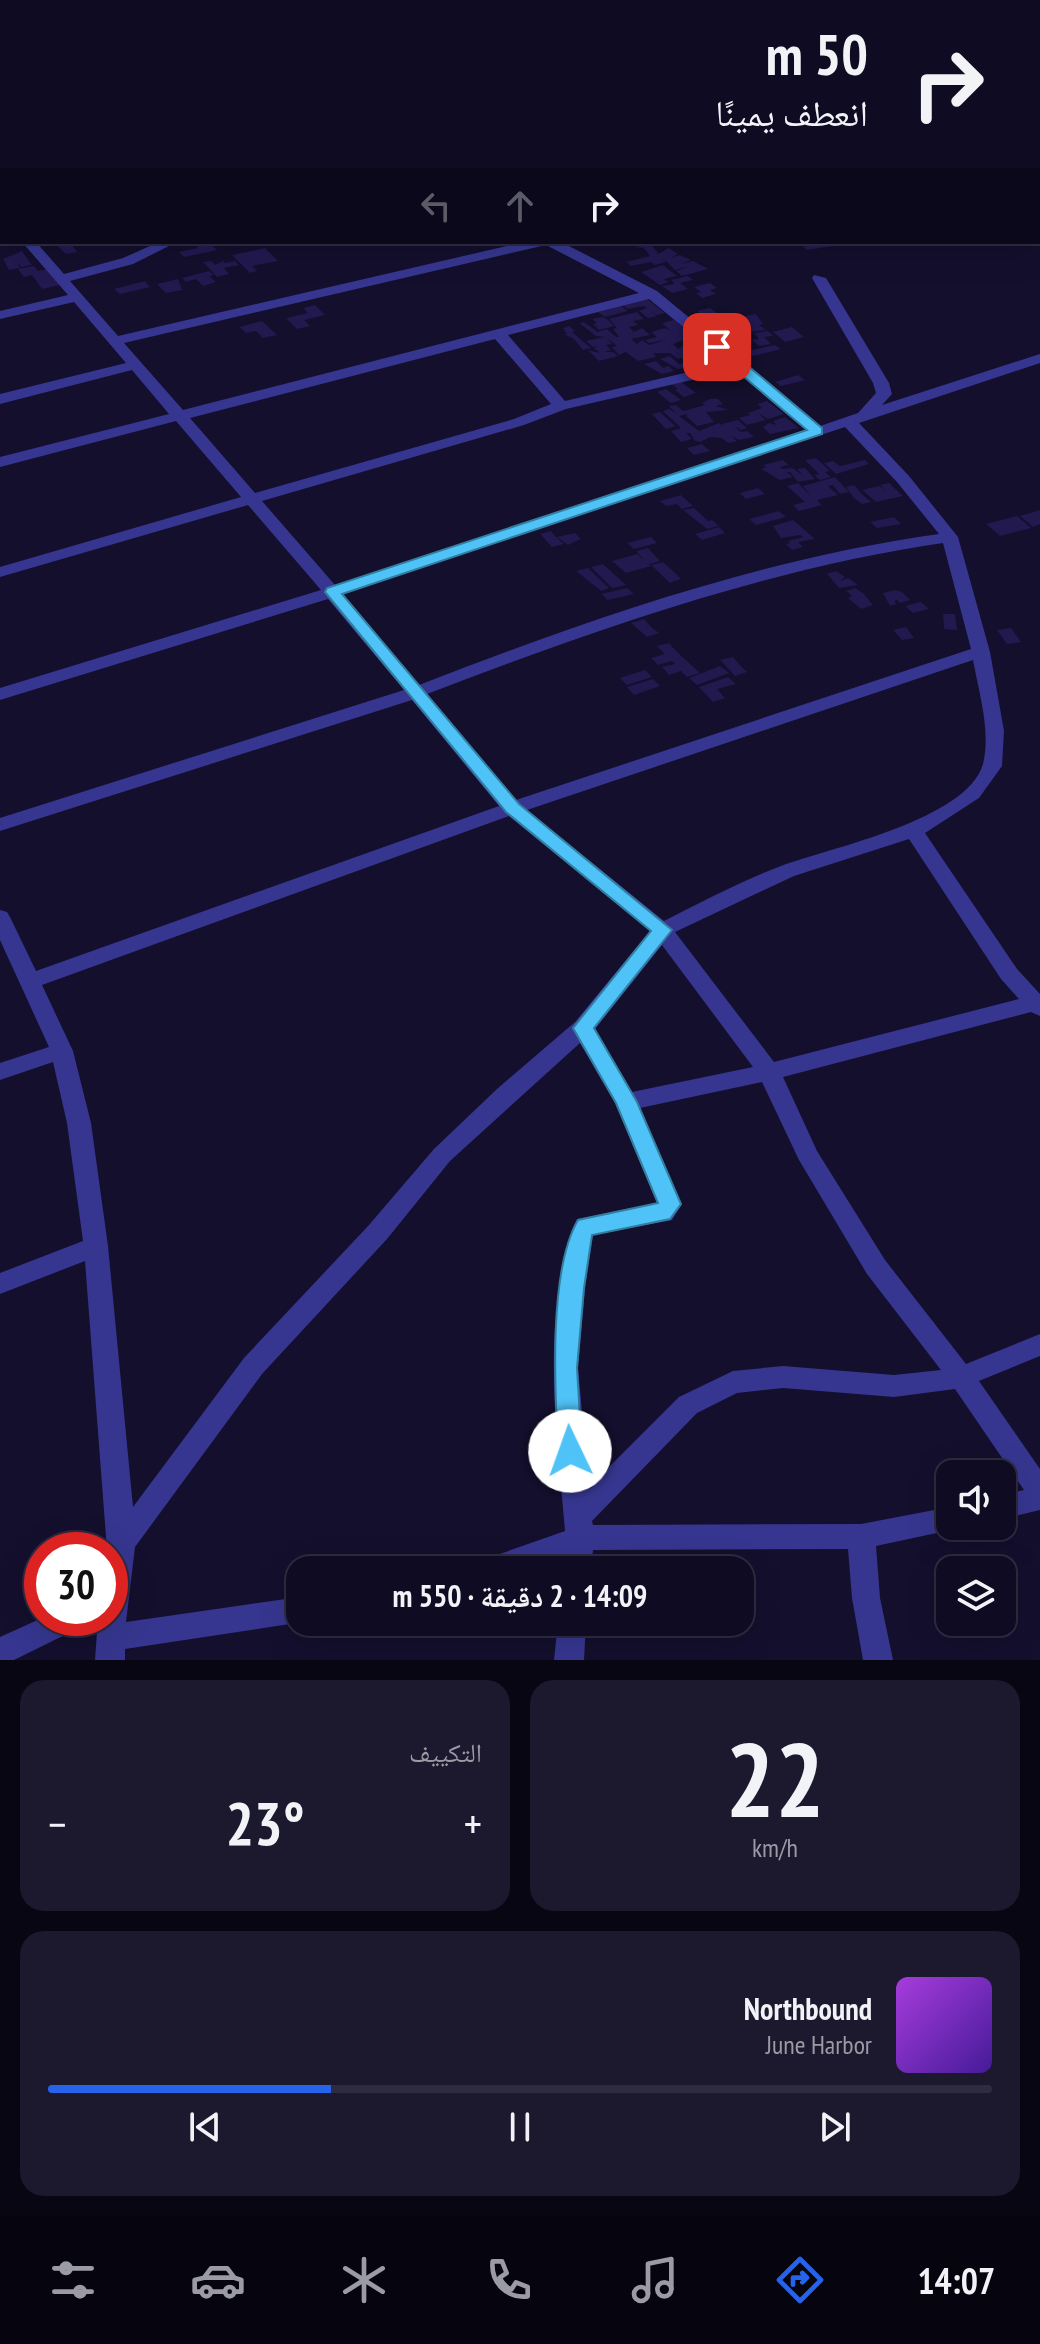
<!DOCTYPE html>
<html lang="ar">
<head>
<meta charset="utf-8">
<style>
  :root { --surface:#0e0b22; --page:#1c192f; --text:#f1f3f6; --muted:#9b9ba5; --line:#2e2b40; --accent:#2563eb }
  body { margin:0; font-family:"PT Sans Narrow","Noto Naskh Arabic",sans-serif; background:var(--page); color:var(--text); direction:rtl; height:100vh; display:flex; flex-direction:column; font-size:30px; white-space:nowrap }
  * { box-sizing:border-box; margin:0 }
  p { font-size:26px; color:var(--muted) }
  .icon { flex:none; width:44px; height:44px; fill:none; stroke:currentColor; stroke-width:2; stroke-linecap:round; stroke-linejoin:round }
  .map { position:relative; height:1660px; overflow:hidden; direction:ltr }
  .drawer { display:flex; flex-direction:column; gap:20px; padding:20px; background:#080613; flex:1 }
  .drawer>* { flex:none }
  .hud { position:absolute; left:0px; top:0px; width:1040px; height:244px; box-shadow:0 8px 32px #0002,0 0 0 2px var(--line); direction:rtl; background:#0e0b22; color:var(--text); overflow:hidden }
  .tools { position:absolute; left:936px; top:1460px; display:grid; gap:16px }
  .tools a { display:grid; place-items:center; width:80px; height:80px; border-radius:16px; background:var(--surface); box-shadow:0 8px 32px #0002,0 0 0 2px var(--line); font-size:40px }
  .speed { position:absolute; left:24px; top:1532px; display:flex; gap:16px; font-size:40px; font-weight:700; text-align:center }
  .speed>* { display:grid; place-content:center; width:104px; height:104px; border-radius:50%; background:var(--surface); box-shadow:0 8px 32px #0002,0 0 0 2px var(--line); line-height:1 }
  .speed .limit { border:12px solid #d22; background:#fff; color:#111 }
  .pin { position:absolute; display:grid; place-items:center; width:68px; height:68px; color:#fff; margin:-34px; border-radius:16px; box-shadow:0 4px 12px #0006 }
  .me { position:absolute; width:88px; margin:-44px; rotate:357deg; stroke-linejoin:round; filter:drop-shadow(0 0 6px #0008) }
  .turn { display:flex; align-items:center; gap:28px; height:168px; padding:0 40px; font-size:36px }
  .turn .icon { width:104px; height:104px; stroke-width:2.5 }
  .turn b { display:block; font-size:56px; line-height:68px }
  .lanes { display:flex; align-items:center; height:76px; padding:0 40px; background:#0003; justify-content:center; gap:40px; direction:ltr }
  .lanes .off { opacity:.35 }
  .big { font-size:60px; font-weight:700; line-height:1.1 }
  .drawer .card { flex:1; display:flex; flex-direction:column; justify-content:center; gap:12px; min-width:0; padding:0 28px; border-radius:24px; background:var(--page) }
  .drawer .dial { align-items:center; gap:0 }
  .dial b { font-size:104px; line-height:1 }
  .song { display:flex; align-items:center; gap:24px }
  .cover { width:96px; height:96px; border-radius:12px; background:linear-gradient(135deg,hsl(280 70% 55%),hsl(260 70% 35%)) }
  .played { height:8px; border-radius:4px; background:linear-gradient(90deg,var(--accent) 30%,var(--line) 30%) }
  .keys { display:flex; justify-content:space-around; direction:ltr }
  .heat { display:flex; justify-content:space-between; align-items:center; font-size:44px; direction:ltr }
  .drawer .tiles { flex:1; display:grid; gap:20px; grid-template-columns:1fr 1fr }
  .card:last-child { grid-column:span 2 }
  .trip { position:absolute; left:286px; top:1556px; width:468px; height:80px; border-radius:24px; background:var(--surface); box-shadow:0 8px 32px #0002,0 0 0 2px var(--line); font-weight:700; line-height:80px; text-align:center; direction:rtl }
  .tab-bar { display:flex; height:128px; justify-content:space-around; align-items:center; background:#06040e; color:var(--muted) }
  .tab-bar .icon { width:56px; height:56px }
  .tab-bar .active { color:var(--accent) }
  .tab-bar b { font-size:36px; color:var(--text) }
  .map>svg:first-child { display:block }
</style>
</head>
<body>
<div class="map">
<svg width="1040" height="1660" viewBox="0 0 1040 1660">
  <rect width="100%" height="100%" fill="#130f2d"/>
  <g fill="none" stroke-linecap="round" stroke-linejoin="round">
    <!-- river -->
    <path fill="#082753" fill-rule="evenodd" d="M833 0H860L861 2H834Z
      M1038 200 1040 201V222L1038 221Z"/>
  </g>
  <!-- building -->
  <path fill="#22194f" d="M53 242H70L77 252 66 254Z
    M193 242H208L217 250 184 257 179 252 198 248Z
    M654 242 658 245 652 246 658 253 656 255 669 248 678 254 672 257 680 255 691 260 680 264 693 261 708 269 682 276 676 271 690 266 675 270 663 258 666 262 655 265 651 262 631 266 626 262 650 256 644 248 635 247Z
    M799 242H845V244L807 250Z
    M265 248 278 261 252 266 257 271 250 273 232 255Z
    M22 251 32 265 21 267 18 263 20 268 9 270 3 259Z
    M211 261 215 265 223 261 225 263 235 261 239 265 224 268 229 274 217 277 203 262Z
    M663 265 677 276 664 279 669 282 660 285 641 272Z
    M34 266 38 271 47 269 60 285 42 289 32 275 24 277 18 269Z
    M209 271 214 275 209 276 216 282 203 286 196 279 186 282 182 278Z
    M688 276 693 280 680 283 688 289 672 293 662 286 675 284 671 280Z
    M178 279 182 290 166 293 157 284Z
    M145 281 150 287 120 294 114 289Z
    M710 283 717 288 710 290 716 294 702 298 696 293 701 292 694 287Z
    M647 299 665 313 657 315 650 311 657 316 648 318 639 311 647 308 644 306 628 309 621 304Z
    M315 305 325 315 304 320 310 326 297 329 286 318 308 313 303 308Z
    M621 306 628 311 605 317 598 312Z
    M710 308 723 318 710 321 697 311Z
    M637 312 644 319 633 321 638 325 629 327 634 332 642 328 650 335 631 339 637 344 642 340 649 345 666 340 649 343 645 340 657 337 651 332 665 328 671 331 662 323 674 320 689 333 684 334 689 338 673 344 678 349 685 345 697 354 678 359 670 353H653L656 357 638 361 626 352 619 355 612 347 617 346 607 338 612 344 606 345 611 350 604 352H613L618 356 599 361 588 350 600 353 594 348 597 346 593 347 586 341 605 337 596 336 579 323 584 322 598 332 607 329 616 337H619L613 329 617 328 609 319Z
    M756 314 763 324 759 325 766 330 740 333 735 328 749 327 743 323 734 325 727 319Z
    M603 317 608 320 614 326 599 330 593 324 597 323 592 319Z
    M262 321 277 335 263 338 256 331 246 333 239 327Z
    M569 326 575 331 572 332 591 348 583 350 574 339 564 334H567L563 328Z
    M792 327 804 337 785 342 773 332Z
    M768 331 773 336 764 337 771 344 759 346 752 340 759 339 754 333Z
    M700 338 722 357 702 363 697 361 694 359 701 356 687 341Z
    M775 345 781 349 753 356 747 351Z
    M670 356 679 364 685 363 689 367 678 369 660 359Z
    M656 361 663 368 669 366 674 371 662 374 644 364Z
    M798 375 805 380 781 386 775 382Z
    M680 381 696 393 684 397 675 390 678 389 671 384Z
    M666 389 681 400 671 403 657 392Z
    M710 399H718L723 404 716 406 729 410 706 412 714 422 697 426 686 416 687 414 679 416 699 431 719 423 725 427 722 424 738 420 747 428 741 430 733 425 741 432 747 431 754 437 739 440 731 436 737 441 728 443 722 438 710 437 700 442 695 441 690 433H686L692 439 681 442 671 431 681 428 663 411 669 409 676 413 669 406 676 405 683 411 705 405 702 403Z
    M767 401 784 414 768 419 758 413 766 420 747 425 739 418 750 415 748 413 762 408 757 404Z
    M660 412 673 424 676 426 666 429 652 414Z
    M785 417 799 428 770 434 763 427 769 423 777 425 773 421Z
    M702 444 710 451 694 455 687 448Z
    M816 458 830 471 825 472 831 477 820 480 814 475 819 474 805 460Z
    M783 460 789 465 780 467 782 469 792 468 804 476 797 469 805 468 815 479 798 482 790 472H787L793 477 780 480 761 469 766 467 763 465Z
    M865 460 869 464 836 474 824 463 833 461 840 466Z
    M835 477 849 492 840 494 833 485 828 486 838 495 817 500 822 505 799 511 793 505 805 502 787 486 798 483 811 496 803 486Z
    M889 483 903 496 876 502 862 490 879 486 886 490 880 485Z
    M854 485 863 495 871 502 862 504 854 498 846 487Z
    M758 488 765 494 746 499 740 493Z
    M681 495 693 506 682 509 677 504 666 506 660 501Z
    M694 508 708 521 712 520 719 526 707 529 683 510Z
    M1040 510V524L1033 527 1020 516Z
    M779 511 786 517 756 525 749 519Z
    M1017 516 1031 528 1000 536 986 524Z
    M894 517 901 524 877 528 870 522Z
    M793 520 815 539 798 542 803 547 792 550 786 544 790 543 788 541 803 537 800 535 781 538 773 526Z
    M719 527 725 533 702 540 695 534Z
    M551 531 554 535 564 544 552 547 540 534Z
    M575 533 581 539 568 545 557 537Z
    M651 537 657 543 634 549 627 543Z
    M648 548 660 561 649 564 651 566 626 573 612 561 637 554 644 560 636 551Z
    M663 562 675 573 681 579 670 583 651 565Z
    M603 564 626 585 612 588 591 567Z
    M588 568 609 588 601 591 576 571Z
    M836 571 845 577 840 581 848 578 858 585 839 588 827 574Z
    M627 588 634 594 608 600 601 594Z
    M855 588 863 593 873 605 861 609 848 598 852 596 846 591Z
    M895 590 902 592 910 600 900 603 897 600 894 601 897 604 890 606 883 593Z
    M921 602 929 609 913 613 905 606Z
    M943 614H955L957 630 944 629Z
    M644 619 651 627 659 633 647 637 631 623Z
    M906 627 914 638 902 640 893 630Z
    M1011 628 1021 642 1007 644 997 630Z
    M669 643 675 650 700 673 687 677 681 671 669 675 662 667 675 664 672 661 658 665 651 658 665 654 657 646Z
    M733 657 739 664 747 672 735 676 720 660Z
    M720 666 729 673 697 685 689 678Z
    M645 670 652 677 627 685 620 678Z
    M728 677 736 684 717 689 725 698 713 702 699 687Z
    M653 679 660 686 634 695 627 687Z"/>
  <g fill="none" stroke-linecap="round" stroke-linejoin="round">
    <!-- minor -->
    <path fill="#363690" fill-rule="evenodd" d="M250 0H262L263 2H251Z
      M522 0H543L544 2H523Z
      M947 0H957L958 2H948Z
      M1038 37H1040V43H1038Z
      M0 47H2V53H0Z
      M2 103V111L0 112V104Z
      M0 163H2V171H0Z
      M0 205 2 206V215L0 214Z
      M0 232H2L0 241Z
      M22 242H36L64 274 123 258 159 242H177L133 264 70 281 118 336 524 242H561L657 291 820 426 858 413 876 393 873 383 812 278 814 275 826 278 889 383 892 394 882 405 1040 354V363L859 423 909 476 958 537 990 652 1004 731 1002 766 979 798 925 833 1017 969 1040 994V1016L1031 1012 783 1077 817 1151 885 1260 966 1364 1040 1334V1356L979 1381 1040 1469V1510L1002 1519V1495L1024 1490 955 1389 894 1397 783 1388 737 1393 697 1413 592 1521 593 1525 861 1524 950 1507V1526L960 1528 876 1546 880 1598 893 1660H863L852 1598 848 1549 593 1550 591 1570H563L564 1556 526 1570H476L480 1561 565 1531C558 1446 546 1362 561 1278 565 1257 567 1238 577 1219L657 1203 615 1103 580 1043 450 1161 387 1239 262 1374 135 1547 126 1622 300 1597V1622H303L125 1649V1660H95L98 1618H110V1550H107L85 1261 0 1294V1273L83 1241 67 1123 53 1062 0 1080V1063L49 1047 0 940V910L7 912 10 917 36 971 499 806 412 700 0 831V818L404 690 328 599 0 700V688L321 590 248 505 0 577V567L241 497 176 421 0 467V457L169 414 132 370 0 404V394L126 363 74 302 0 319V311L68 295ZM546 245 639 293 183 410 124 343ZM649 299 727 363 565 401 508 335ZM495 339 551 404 514 419 255 493 190 418ZM735 370 806 430 335 585 262 501 524 425 566 409ZM845 427 897 482 939 534C760 559 587 620 419 685L343 594ZM943 543 971 649 516 800 427 694C594 630 766 569 943 543ZM973 660C979 693 991 731 983 764 967 820 829 848 781 866 741 881 702 902 664 921L527 810ZM509 816 650 931 575 1022 497 1089 434 1149 369 1225 244 1358 133 1507 108 1246 91 1123 73 1051 42 985ZM909 839 1001 979 1019 999 774 1062 675 932 794 876ZM662 945 753 1067 632 1092 595 1029ZM762 1082 799 1160 867 1274 941 1370 894 1375 783 1366 733 1371 679 1397 589 1487 578 1368 585 1288 593 1235 672 1220 682 1204 640 1108Z
      M42 1618H85L81 1627 14 1660H0V1637Z
      M558 1622H586L584 1660H554Z"/>
  </g>
  <!-- route -->
  <path fill="#4fc3f7" stroke="#337fa1" stroke-width="2" d="M712 344H722L822 428V434L342 594 519 804 672 930 594 1028 637 1102 681 1204 670 1219 592 1235 584 1288 577 1368 582 1451 579 1458 570 1461 562 1458 558 1451C555 1392 548 1271 578 1220L658 1203 616 1103 573 1028 651 931 506 812 325 592 327 588 807 430 712 350Z"/>
</svg>
<div class="tools">
<a><svg class="icon" aria-label="sound" viewBox="0 0 24 24"><path d="M4 9h4l5-4v14l-5-4H4zM17 9q2 3 0 6"/></svg></a>
<a><svg class="icon" aria-label="layers" viewBox="0 0 24 24"><path d="M12 4l9 5-9 5-9-5zM3 14l9 5 9-5"/></svg></a>
</div>
<div class="speed"><div class="limit">30</div></div>
<div class="pin" style="left:717px;top:347px;background:#d93025"><svg class="icon" aria-label="arrive" viewBox="0 0 24 24"><path d="M6 21V4h12l-3 4 3 4H6"/></svg></div>
<svg class="me" style="left:570px;top:1451px" viewBox="-20 -20 40 40"><circle r="19" fill="#fff"/><path d="M0-13L10 11 0 6-10 11z" fill="#4fc3f7"/></svg>
<div class="trip">14:09 · 2 دقيقة · 550 m</div>
<div class="hud">
<div class="turn"><svg class="icon" aria-label="right" viewBox="0 0 24 24"><path d="M7 20v-9h11M14 6l5 5-5 5"/></svg><div><b>50 m</b>انعطف يمينًا</div></div>
<div class="lanes"><svg class="icon off" aria-label="left" viewBox="0 0 24 24"><path d="M17 20v-9H6M10 6l-5 5 5 5"/></svg><svg class="icon off" aria-label="ahead" viewBox="0 0 24 24"><path d="M12 20V5M6 11l6-6 6 6"/></svg><svg class="icon" aria-label="right" viewBox="0 0 24 24"><path d="M7 20v-9h11M14 6l5 5-5 5"/></svg></div>
</div>
</div>
<section class="drawer">
<div class="tiles">
<div class="card dial"><b>22</b><p>km/h</p></div>
<div class="card"><p>التكييف</p>
<div class="heat"><a>−</a><b class="big">23°</b><a>+</a></div>
</div>
<div class="card">
<div class="song"><i class="cover"></i><div><b>Northbound</b><p>June Harbor</p></div></div>
<div class="played"></div>
<div class="keys"><svg class="icon" aria-label="previous" viewBox="0 0 24 24"><path d="M18 5L8 12l10 7zM5 5v14"/></svg><svg class="icon" aria-label="pause" viewBox="0 0 24 24"><path d="M8 5v14M16 5v14"/></svg><svg class="icon" aria-label="next" viewBox="0 0 24 24"><path d="M6 5l10 7-10 7zM19 5v14"/></svg></div>
</div>
</div>
</section>
<nav class="tab-bar">
<b>14:07</b>
<svg class="icon active" aria-label="directions" viewBox="0 0 24 24"><path d="M12 3l9 9-9 9-9-9zM9 14v-3h6M13 9l2 2-2 2"/></svg>
<svg class="icon" aria-label="music" viewBox="0 0 24 24"><path d="M9 18V5l10-2v13"/><circle cx="6" cy="18" r="3"/><circle cx="16" cy="16" r="3"/></svg>
<svg class="icon" aria-label="phone" viewBox="0 0 24 24"><path d="M5 4h4l2 5-3 2q2 4 5 5l2-3 5 2v4C11 20 4 13 5 4z"/></svg>
<svg class="icon" aria-label="climate" viewBox="0 0 24 24"><path d="M12 3v18M4 7l16 10M4 17L20 7"/></svg>
<svg class="icon" aria-label="car" viewBox="0 0 24 24"><path d="M5 17H2v-5l4-1 3-4h7l3 4 3 1v5h-3M9 17h6M6 11h13"/><circle cx="7" cy="17" r="2"/><circle cx="17" cy="17" r="2"/></svg>
<svg class="icon" aria-label="filters" viewBox="0 0 24 24"><path d="M4 7h16M4 17h16"/><circle cx="9" cy="7" r="2"/><circle cx="15" cy="17" r="2"/></svg>
</nav>
</body>
</html>
